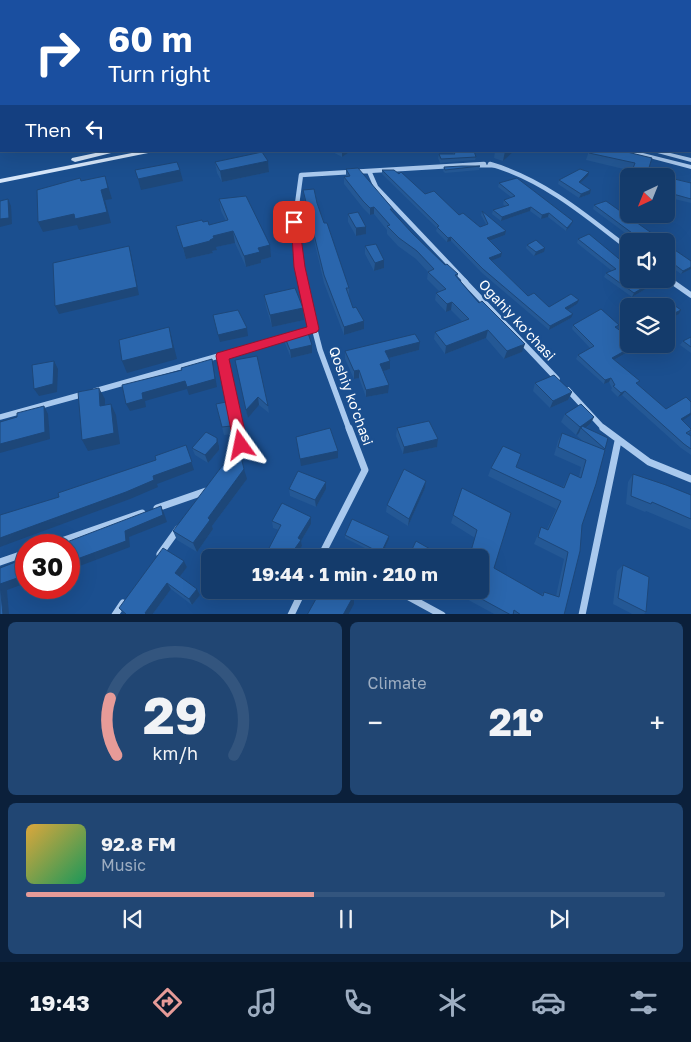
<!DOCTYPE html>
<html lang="en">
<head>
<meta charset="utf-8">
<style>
  :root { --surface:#143b6b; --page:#214673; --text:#f1f3f6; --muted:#9dadc1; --line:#33557e; --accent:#e69b98 }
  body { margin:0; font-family:"Golos Text",sans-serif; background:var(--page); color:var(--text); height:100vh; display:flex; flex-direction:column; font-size:19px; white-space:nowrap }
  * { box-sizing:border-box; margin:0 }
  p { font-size:16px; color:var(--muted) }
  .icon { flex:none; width:28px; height:28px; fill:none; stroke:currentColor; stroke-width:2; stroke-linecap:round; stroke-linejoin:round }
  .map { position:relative; height:614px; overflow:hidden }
  .details { display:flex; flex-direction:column; gap:8px; padding:8px; background:#0b203b; flex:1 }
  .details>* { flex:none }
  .top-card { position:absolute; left:0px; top:0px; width:691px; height:152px; box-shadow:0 5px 20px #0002,0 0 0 1px var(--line); background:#1a4fa0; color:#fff; overflow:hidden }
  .needle { width:32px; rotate:223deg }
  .tools { position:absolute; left:620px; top:168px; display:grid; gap:10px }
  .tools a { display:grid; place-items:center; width:55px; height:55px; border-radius:8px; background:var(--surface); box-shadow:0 5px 20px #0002,0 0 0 1px var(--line); font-size:25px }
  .speed { position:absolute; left:15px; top:534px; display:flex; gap:10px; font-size:25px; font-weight:700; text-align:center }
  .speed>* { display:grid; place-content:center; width:65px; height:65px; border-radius:50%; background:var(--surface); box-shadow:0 5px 20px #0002,0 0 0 1px var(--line); line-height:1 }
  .speed .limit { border:8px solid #d22; background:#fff; color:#111 }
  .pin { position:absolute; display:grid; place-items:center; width:42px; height:42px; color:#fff; margin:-21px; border-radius:10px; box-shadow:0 2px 8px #0006 }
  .me { position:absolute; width:55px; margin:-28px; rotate:348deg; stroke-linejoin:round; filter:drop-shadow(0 0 4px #0008) }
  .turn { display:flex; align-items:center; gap:18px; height:105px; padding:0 25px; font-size:22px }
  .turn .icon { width:65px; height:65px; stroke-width:2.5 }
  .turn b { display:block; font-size:35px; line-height:42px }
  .then { display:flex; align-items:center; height:48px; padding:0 25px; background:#0003; gap:10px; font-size:19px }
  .big { font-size:38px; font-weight:700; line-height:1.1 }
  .details .tile { flex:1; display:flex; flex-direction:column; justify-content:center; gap:8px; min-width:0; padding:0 18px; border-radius:8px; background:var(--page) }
  .details .dial { align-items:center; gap:0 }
  .dial svg { height:130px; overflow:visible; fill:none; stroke:var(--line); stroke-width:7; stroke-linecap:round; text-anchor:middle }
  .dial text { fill:var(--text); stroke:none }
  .song { display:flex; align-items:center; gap:15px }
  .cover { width:60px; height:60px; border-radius:8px; background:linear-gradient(135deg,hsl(40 70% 55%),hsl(150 70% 35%)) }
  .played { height:5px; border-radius:2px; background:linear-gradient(90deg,var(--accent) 45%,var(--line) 45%) }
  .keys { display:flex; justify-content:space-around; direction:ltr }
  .heat { display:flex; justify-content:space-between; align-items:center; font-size:28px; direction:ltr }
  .details .tiles { flex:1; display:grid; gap:8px; grid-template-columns:1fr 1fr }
  .tile:last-child { grid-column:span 2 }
  .trip { position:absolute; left:201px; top:549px; width:288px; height:50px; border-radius:8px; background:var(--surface); box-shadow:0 5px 20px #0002,0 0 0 1px var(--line); font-weight:700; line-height:50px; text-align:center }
  .dock { display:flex; height:80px; justify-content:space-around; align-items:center; background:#08182b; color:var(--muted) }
  .dock .icon { width:35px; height:35px }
  .dock .selected { color:var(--accent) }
  .dock b { font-size:22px; color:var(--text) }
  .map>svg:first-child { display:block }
</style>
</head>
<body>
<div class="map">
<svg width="691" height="615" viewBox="0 0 691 615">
  <rect width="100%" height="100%" fill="#1b4f8f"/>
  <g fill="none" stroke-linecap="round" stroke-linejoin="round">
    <!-- stream -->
    <path stroke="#9cc4f0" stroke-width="2" d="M586 0 588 1"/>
    <!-- minor-far4 -->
    <path stroke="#a9c9ee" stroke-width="2.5" d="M116 0 127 1"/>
    <!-- minor-far3 -->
    <path stroke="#a9c9ee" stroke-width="3" d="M462 166H495"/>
    <!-- minor-far2 -->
    <path stroke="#a9c9ee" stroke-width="4.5" d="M490 164C543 179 587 216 629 249
      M369 171 376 187 466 282
      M666 277 673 282
      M302 282 295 219 301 175 484 164"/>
    <!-- minor-far1 -->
    <path stroke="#a9c9ee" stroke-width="5.5" d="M302 281 320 350 349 429
      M464 281 557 379
      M671 281 691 295
      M222 356 238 429
      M568 390 604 429
      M95 391 289 336
      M0 417 84 394"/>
    <!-- minor -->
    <path stroke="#a9c9ee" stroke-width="7" d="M603 428 649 462 691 479
      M236 452 241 445 237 428
      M157 508 206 491
      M50 545 142 513
      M323 552 334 558
      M160 554 178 529
      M320 558 365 470 349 428
      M0 562 26 553
      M396 590 442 615
      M115 615 123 603
      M291 615 303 590
      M582 615 618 441"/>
    <!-- tertiary -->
    <path fill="#a9c9ee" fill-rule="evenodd" d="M623 151H635L691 165V169Z
      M650 151H662L691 158V162Z"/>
    <!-- secondary -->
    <path fill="#d6e6fa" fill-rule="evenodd" d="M391 0H395V1H391Z
      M400 0H404V1H400Z
      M105 151H119L75 162 71 160 72 158Z
      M142 151H158L0 183V179Z"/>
  </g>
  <!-- wall -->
  <path fill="#245895" d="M331 151H351L342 157Z
    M453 151 476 157 475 160 440 163 438 158 439 154H453Z
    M495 151H514L503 161 494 158Z
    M589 151H623L647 174 646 176H630L632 171 586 160Z
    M268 161 269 172 222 182 217 173 215 162Z
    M480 166 479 170 445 173 443 171 444 167Z
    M346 169 393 209 392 212 412 233 445 265 458 274 457 278 522 352 504 359 486 338 445 354 434 339 435 332 462 321 451 310 446 312 435 300 436 293 439 291 427 279 428 272 416 259 398 246 387 234V230L374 214 370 215 363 208 344 184V177H346Z
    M382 170 425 194 480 227 486 224 481 215 482 211 506 231 505 235 490 241 502 253 501 257 492 260 528 296 549 307 577 304 567 310 571 318 549 330 482 273 451 241 447 242 436 231 437 228 382 174Z
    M588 176 580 183 591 190 590 194 579 198 558 184 559 180Z
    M666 177 690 182 691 177V203L666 197Z
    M499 183 573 221 571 225 566 231 548 217 541 219 530 211 501 221 492 214 493 210 505 206 503 204 504 200 511 197 498 187Z
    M303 190 317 203 349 288V296L353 308 364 329 344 335 324 283 304 197Z
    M219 199 271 257 261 260V263L246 267 235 243 216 247 217 250 212 251 213 253 186 259 176 226 203 222 209 225 226 221 221 211Z
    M594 205 663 241H636L593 209Z
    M348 214 366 227V234L356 236 348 222Z
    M578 239 649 287 632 297 604 277 606 273 612 271 577 243Z
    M666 244 691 261V269L681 274 666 263Z
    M527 245 544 252 534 256 526 248Z
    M365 246 384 268 374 271 365 254Z
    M264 295 303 308 304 320 272 327 266 307Z
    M573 325 617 329 637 344 635 348 614 360 638 385 666 409 683 421 691 429V431L688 434 691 436V455L681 448 622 395 618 397 611 390 612 388 609 382 604 384 576 359 578 355 590 348 572 329Z
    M284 335 312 353 291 358 285 343Z
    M691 337V353L680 345 683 341Z
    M420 342 419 350 389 358 390 369 383 371 388 393 366 397 359 378 354 379 345 359V351Z
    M235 360 268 406 269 413 259 405 248 418Z
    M535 383 572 392 568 400 550 408 533 391Z
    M226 402 233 434 224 435 216 404Z
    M565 414 594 417 590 424 586 428 608 438 582 525 564 615H496L450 590H480L475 538 451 523 462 488 494 568 541 595 544 592 556 596 564 559 534 544 538 534 541 527 547 529 556 509 488 476 491 468 516 467 563 487 570 473 579 477 581 467 554 455 558 441 562 433 584 442 577 436 579 433 576 435 561 422Z
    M397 428 438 439 437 447 403 454 396 436Z
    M217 438 219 446V450L208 463 195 455 192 448Z
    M633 474 691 495V530L646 511 645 512 626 504 628 482Z
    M247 479 212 526 213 529 197 552 177 540 173 531Z
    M426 481 425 488 408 526 386 512 387 505Z
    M326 482V489L316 507 290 496 289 489Z
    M311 517V524L301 541 302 546 293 558H257L266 554 279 530 273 528 272 521Z
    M345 535 389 536V539L381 556 345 538Z
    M184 561 187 567 180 576 197 589 200 595 192 605 171 589 152 615H125L119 608Z
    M623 565 646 612 643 615H634L613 604 617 571Z"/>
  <!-- shaded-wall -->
  <path fill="#1d4779" d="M253 0H261V1H251Z
    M347 0H355L354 1H346Z
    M0 68H1V82L0 83Z
    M27 151H39L28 153Z
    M342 151H351L342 157Z
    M505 151H514L503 161Z
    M268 161 269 172 222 182 220 171Z
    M180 170 183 181 141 190 138 179Z
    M589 172 588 176 578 185 579 182Z
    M105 176 112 199 105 200 111 223 79 230 77 225 43 232 38 222Z
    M591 190 590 194 579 198 581 194Z
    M8 199 11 206 12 224 0 227V219Z
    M374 207V214L370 215V208Z
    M531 207 530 211 501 221 502 217Z
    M549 213 548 217 541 219 542 215Z
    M573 221 571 225 566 231 567 228Z
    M366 227V234L356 236V228Z
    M233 231 235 243 216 247 217 250 212 251 213 253 186 259 183 248 210 240 213 236Z
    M506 231 505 235 486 242 487 238Z
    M451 237V241L447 242 448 238Z
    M270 245 271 257 261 260V263L246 267 244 256 258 248Z
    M129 246 131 254 139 295 59 314 55 306Z
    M545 248 544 252 534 256 536 252Z
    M502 253 501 257 488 262 489 258Z
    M384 260V268L374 271 375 263Z
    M691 267V269L681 274 683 271Z
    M651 283 649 287 632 297 634 293Z
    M579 300 577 304 564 312 565 308Z
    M452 302 451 310 446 312 447 304Z
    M303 308 304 320 272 327 270 315Z
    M681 310 679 314 666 320V317Z
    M573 314 571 318 549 330 550 326Z
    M364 321V329L344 335V327Z
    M169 327 177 359 127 373 122 361Z
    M247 328 248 336 220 342 218 335Z
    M488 330 486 338 445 354 446 346Z
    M420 342 419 350 385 359V351Z
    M525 344 522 352 504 359 507 351Z
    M637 344 635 348 610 362 612 358Z
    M312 345V353L291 358 290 350Z
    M212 359 217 387 189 395 187 389 145 401 146 407 130 411 126 404 142 393Z
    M54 361 58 369 57 392 39 396 34 389Z
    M390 361V369L380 372V364Z
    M359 370V378L354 379V371Z
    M611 378 609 382 604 384 605 380Z
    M389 385 388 393 366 397V390Z
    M99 388 105 399V417L100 406Z
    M625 391 622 395 618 397 621 393Z
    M572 392 568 400 550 408 553 401Z
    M258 397 259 405 248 418 246 410Z
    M111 404 116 415 120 444 88 451 82 440Z
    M44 406 48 414 50 439 0 453V444Z
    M691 413V415L679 423 681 419Z
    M594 417 590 424 583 430 581 428 579 433 576 435 580 427Z
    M217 438 219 446V450L208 463 205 455Z
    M438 439 437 447 403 454 404 447Z
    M186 445 194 470 157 484 158 487 130 499 0 547V538L153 476Z
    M338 451V458L301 466 300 459Z
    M244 469 247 479 212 526 213 529 197 552 193 543 208 518Z
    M426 481 425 488 408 526 409 519Z
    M326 482V489L316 507 315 500Z
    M161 506 164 513 167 522 129 537 130 547 69 570V562L125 531Z
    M311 517V524L301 541 302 546 293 558H288L298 538Z
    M389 536V539L381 556V553Z
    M184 561 187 567 178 579 175 573Z
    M26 575V583L7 590 9 615H3L0 584Z
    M167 583 171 589 152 615H146L145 613Z
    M197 589 200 595 192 605 189 599Z
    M354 595V604L348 615H343Z"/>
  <!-- building -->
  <path fill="#2a66ad" stroke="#1d4779" d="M0 0H13L15 1H1V2L0 1Z
    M43 0H110L108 1H41Z
    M236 0H253L251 1H234Z
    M305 0H347L346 1H304Z
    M0 56H1V68H0Z
    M0 85H1V136H0Z
    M453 151H474L476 157 441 159 439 154H455Z
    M589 151H623L652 158 647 174 632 171 635 163 589 153Z
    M262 152 268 161 220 171 215 162Z
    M177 162 180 170 138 179 135 170Z
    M462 166H480L445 170 444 167Z
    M358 168 393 209H390L412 233 445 265 447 264 458 274 455 275 479 303 482 301 525 344 507 351 488 330 446 346 435 332 469 319 452 302 447 304 436 293 446 289 428 272 434 269 417 251 399 238 387 226 390 225 374 207 370 208 363 201 344 177 350 176 346 169Z
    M580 169 589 172 579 182 591 190 581 194 559 180Z
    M382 170H394L399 174 401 172 425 194 434 191 459 215 463 213 480 227 488 224 482 211 506 231 487 238 502 253 489 258 528 296 534 293 549 307 571 294 579 300 565 308 573 314 550 326 483 269 451 237 448 238 437 227 439 226Z
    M105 176 108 188 101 190 107 212 75 219 74 214 38 222 37 190 80 178 81 181Z
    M666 177 691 183V182V199L666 192Z
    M517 178 573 221 567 228 549 213 542 215 531 207 502 217 493 210 509 205 504 200 515 196 499 183Z
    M314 189 317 203 324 223H327L349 288H346L353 308 356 307 364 321 344 327 324 275 303 190Z
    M246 196 270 245 258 248 260 252 244 256 233 231 213 236 214 238 210 240V241L183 248 176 226 202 220 203 222 208 221 209 225 228 220 219 199Z
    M8 199 9 218 0 219V201Z
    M606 201 663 241H643L594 205Z
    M358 212 366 227 356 228 348 214Z
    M589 234 629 267V279H645L651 283 634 293 606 273 616 269 578 239Z
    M536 240 545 248 536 252 527 245Z
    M376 244 384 260 375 263 365 246Z
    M666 244 691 261V267L683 271 666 258Z
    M129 246 137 287 55 306 53 263Z
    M295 288 303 308 270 315 264 295Z
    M671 303 681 310 666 317V306H663Z
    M601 309 619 325 615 327 629 337V344H637L612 358 640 381 636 383 666 409 686 397 691 402V413L681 419 691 429V430L686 433 691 436V449L684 444 625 391 621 393 613 386 615 385 611 378 605 380 578 355 594 346 573 325Z
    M238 310 247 328 218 335 213 315Z
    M169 327 173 348 122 361 119 340Z
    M307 330 312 345 290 350 284 335Z
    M415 334 420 342 385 351 390 361 380 364 389 385 366 390 359 370 354 371 345 351Z
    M691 337V347L683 341Z
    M257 356 268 406 258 397 246 410 235 360Z
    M212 359 215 379 187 387 185 381 142 393 143 399 126 404 122 385 182 370 181 368Z
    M54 361 53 384 34 389 32 365Z
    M554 375 572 392 553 401 535 383Z
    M99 388 100 406 111 404 114 433 82 440 78 392Z
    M226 402 231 426 222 427 216 404Z
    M581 404 594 417 580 427 565 414Z
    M44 406 45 432 0 444V422L17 417V413Z
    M429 421 438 439 404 447 397 428Z
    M582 426 608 438 605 449 581 428Z
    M330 428 338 451 300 459 296 437Z
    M206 432 217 438V442L205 455 192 448Z
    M562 433 605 450 596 484 582 525 580 551 564 615H521L514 610 513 615H511L465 590H480V558H469L477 530 453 515 462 488 511 513 494 568 543 596 544 592 559 597 568 552 538 537 541 527 548 530 561 501 491 468 503 446 521 454 516 467 564 488 570 473 581 478 586 460 558 447Z
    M186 445 192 462 153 476 154 480 126 492 0 538V515L59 497 58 493 156 460 155 456Z
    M238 445 244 469 208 518 210 520 193 543 173 531Z
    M404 469 426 481 409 519 387 505Z
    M298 471 326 482 315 500 289 489Z
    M633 474 666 485 691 495V519L652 502 651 504 631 496Z
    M282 503 311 517 298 538 301 540 288 558H257L261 551 266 554 281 525 272 521Z
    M161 506 163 515 125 531 126 541 69 562V545H59Z
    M352 519 389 536 381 553 345 535Z
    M416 541 446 558H408Z
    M163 548 184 561 175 573 197 589 189 599 167 583 145 613 147 615H127L119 608Z
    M26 558V575L0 584 3 615H0V568Z
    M623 565 649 577 646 612 618 598Z
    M321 590H346L354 595 343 615H307Z"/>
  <!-- route -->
  <path fill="#e11d48" stroke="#92132f" d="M291 220 299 222 305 267 319 329 317 332 229 359 248 445 246 449 241 451 236 449 234 445 216 356 217 353 307 327 294 267Z"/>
  <g text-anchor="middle" stroke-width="5" stroke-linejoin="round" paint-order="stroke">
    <!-- street labels -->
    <g font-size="14" fill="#fff" stroke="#1b4f8f">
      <text transform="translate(517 320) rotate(47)" y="5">Ogahiy ko'chasi</text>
      <text transform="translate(351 396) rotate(70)" y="5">Qoshiy ko'chasi</text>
    </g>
  </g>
</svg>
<div class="tools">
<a><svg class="needle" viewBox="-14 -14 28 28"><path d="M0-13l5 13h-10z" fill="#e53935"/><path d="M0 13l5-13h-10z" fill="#9dadc1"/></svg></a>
<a><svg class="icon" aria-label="sound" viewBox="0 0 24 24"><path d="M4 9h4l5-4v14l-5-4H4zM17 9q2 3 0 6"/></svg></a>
<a><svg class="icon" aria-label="layers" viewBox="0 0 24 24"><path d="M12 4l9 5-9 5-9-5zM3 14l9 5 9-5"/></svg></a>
</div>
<div class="speed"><div class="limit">30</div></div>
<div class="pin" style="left:294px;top:222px;background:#d93025"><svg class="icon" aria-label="arrive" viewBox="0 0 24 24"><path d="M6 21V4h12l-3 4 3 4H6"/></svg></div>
<svg class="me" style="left:241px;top:445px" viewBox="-20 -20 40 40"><path d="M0-17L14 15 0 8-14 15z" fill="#e11d48" stroke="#fff" stroke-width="4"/></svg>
<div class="trip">19:44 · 1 min · 210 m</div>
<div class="top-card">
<div class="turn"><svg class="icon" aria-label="right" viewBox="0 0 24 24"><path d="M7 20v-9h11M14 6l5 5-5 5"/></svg><div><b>60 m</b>Turn right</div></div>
<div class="then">Then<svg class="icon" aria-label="left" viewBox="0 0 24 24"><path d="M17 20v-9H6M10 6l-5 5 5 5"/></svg></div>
</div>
</div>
<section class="details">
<div class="tiles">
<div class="tile dial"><svg viewBox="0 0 100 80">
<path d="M14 69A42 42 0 1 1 86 69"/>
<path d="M14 69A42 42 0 0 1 10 34" stroke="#e69b98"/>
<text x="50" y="56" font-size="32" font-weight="700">29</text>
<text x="50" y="72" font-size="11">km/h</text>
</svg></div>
<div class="tile"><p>Climate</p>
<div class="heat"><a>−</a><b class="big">21°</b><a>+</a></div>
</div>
<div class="tile">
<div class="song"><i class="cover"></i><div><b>92.8 FM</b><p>Music</p></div></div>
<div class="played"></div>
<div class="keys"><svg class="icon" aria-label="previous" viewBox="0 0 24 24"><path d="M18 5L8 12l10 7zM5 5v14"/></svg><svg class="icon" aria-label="pause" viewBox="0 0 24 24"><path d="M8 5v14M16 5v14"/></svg><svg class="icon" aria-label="next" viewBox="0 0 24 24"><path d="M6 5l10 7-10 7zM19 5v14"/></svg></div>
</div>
</div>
</section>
<nav class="dock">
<b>19:43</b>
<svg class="icon selected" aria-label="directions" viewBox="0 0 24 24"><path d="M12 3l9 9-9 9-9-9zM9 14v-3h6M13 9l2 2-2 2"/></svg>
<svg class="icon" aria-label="music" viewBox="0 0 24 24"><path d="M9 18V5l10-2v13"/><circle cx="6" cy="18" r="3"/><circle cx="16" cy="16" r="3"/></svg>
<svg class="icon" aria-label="phone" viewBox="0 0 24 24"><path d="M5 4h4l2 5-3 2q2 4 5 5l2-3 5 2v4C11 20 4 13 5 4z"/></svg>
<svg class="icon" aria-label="climate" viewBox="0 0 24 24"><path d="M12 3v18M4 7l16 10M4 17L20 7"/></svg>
<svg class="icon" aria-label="car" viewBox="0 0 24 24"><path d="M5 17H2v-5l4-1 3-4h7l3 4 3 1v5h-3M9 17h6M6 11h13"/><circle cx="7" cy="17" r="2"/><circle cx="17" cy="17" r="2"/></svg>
<svg class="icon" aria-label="filters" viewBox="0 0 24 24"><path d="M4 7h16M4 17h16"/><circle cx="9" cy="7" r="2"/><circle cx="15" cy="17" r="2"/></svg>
</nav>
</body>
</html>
